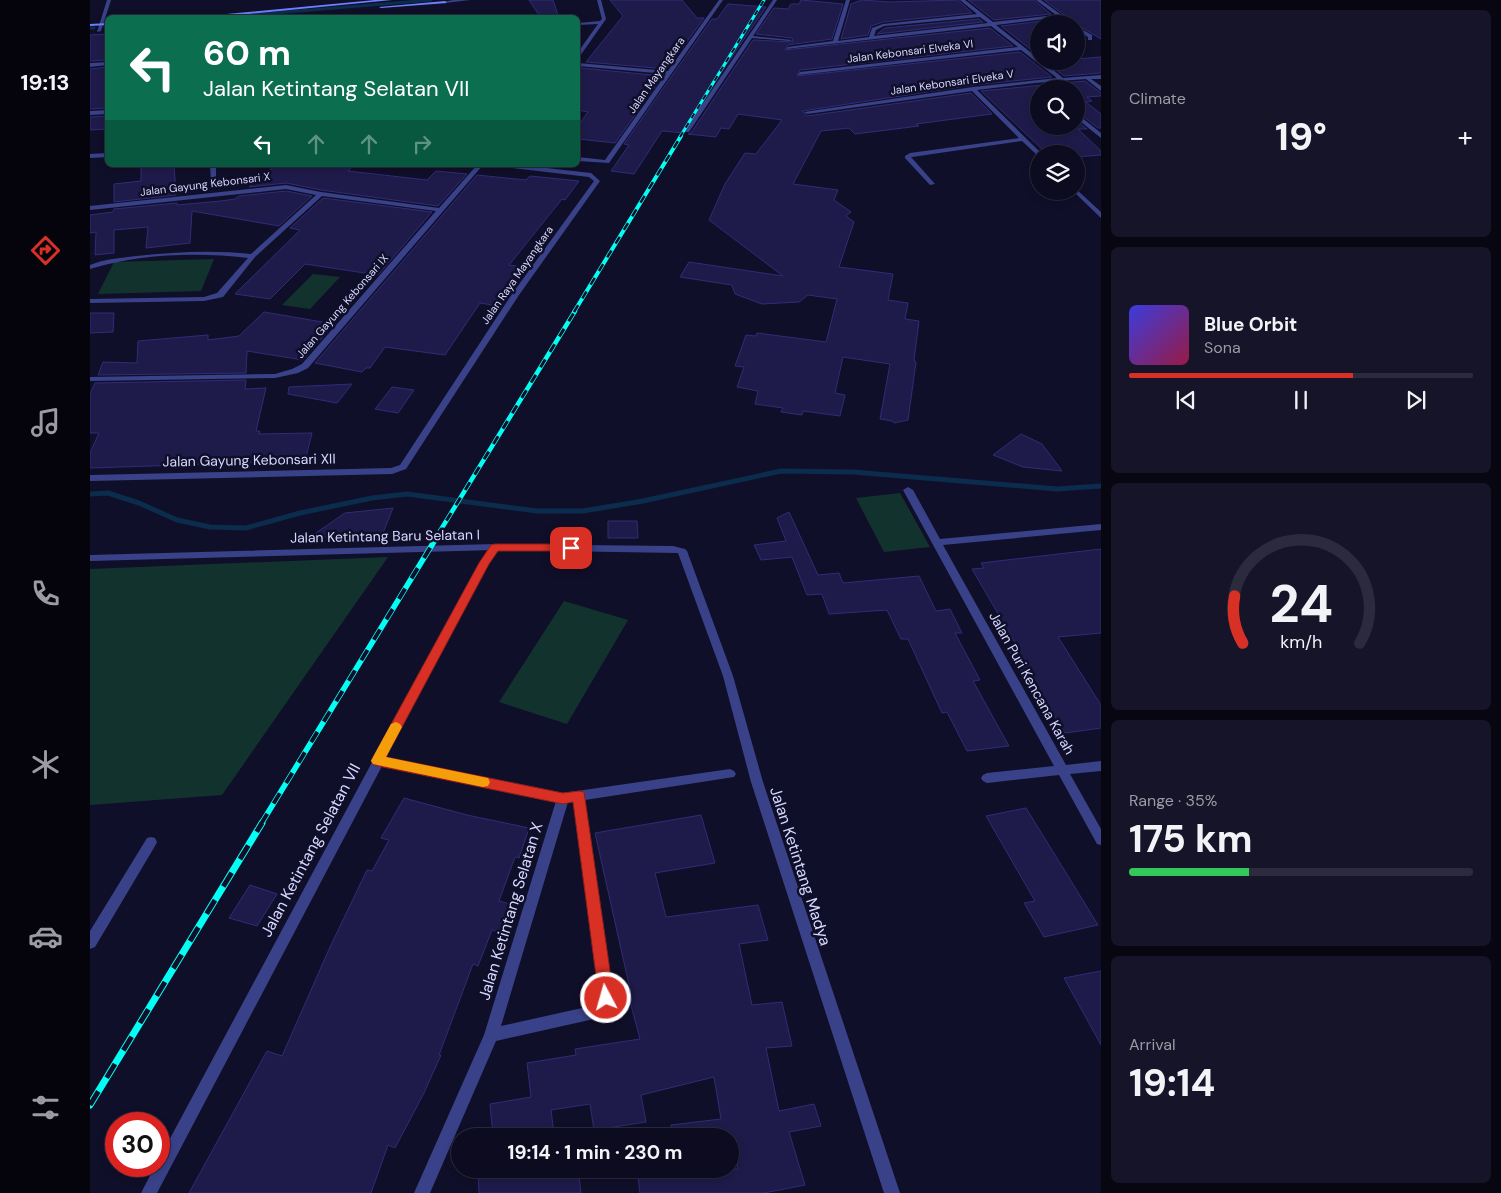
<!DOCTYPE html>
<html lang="en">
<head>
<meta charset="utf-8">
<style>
  :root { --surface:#0c0b1f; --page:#151428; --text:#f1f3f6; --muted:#9a9ba4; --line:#2c2b3d; --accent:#d93025 }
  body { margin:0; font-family:"DM Sans",sans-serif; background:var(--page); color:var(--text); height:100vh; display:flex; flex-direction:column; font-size:19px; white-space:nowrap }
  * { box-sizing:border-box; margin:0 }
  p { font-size:16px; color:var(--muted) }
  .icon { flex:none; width:28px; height:28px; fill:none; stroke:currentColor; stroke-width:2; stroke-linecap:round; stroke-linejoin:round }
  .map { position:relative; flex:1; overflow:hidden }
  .panel { display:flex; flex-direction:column; gap:10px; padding:10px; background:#070611; width:400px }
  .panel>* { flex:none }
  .hud { position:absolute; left:15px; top:15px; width:475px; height:152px; border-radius:8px; box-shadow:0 2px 8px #0003,0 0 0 1px var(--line); background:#0b6e4f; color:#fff; overflow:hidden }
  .buttons { position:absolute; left:940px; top:15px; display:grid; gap:10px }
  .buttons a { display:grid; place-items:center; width:55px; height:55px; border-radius:50%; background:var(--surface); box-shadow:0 2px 8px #0003,0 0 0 1px var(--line); font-size:25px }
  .speed { position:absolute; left:15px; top:1112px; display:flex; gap:10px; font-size:25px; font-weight:700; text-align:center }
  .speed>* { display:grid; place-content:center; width:65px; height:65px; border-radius:50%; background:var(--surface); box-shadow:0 2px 8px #0003,0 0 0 1px var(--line); line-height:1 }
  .speed .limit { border:8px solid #d22; background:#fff; color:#111 }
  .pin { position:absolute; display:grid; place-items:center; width:42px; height:42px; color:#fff; margin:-21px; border-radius:10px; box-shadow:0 2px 8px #0006 }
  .me { position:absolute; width:55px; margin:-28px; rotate:354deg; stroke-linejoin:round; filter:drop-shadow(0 0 4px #0008) }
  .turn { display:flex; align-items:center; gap:18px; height:105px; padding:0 15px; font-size:22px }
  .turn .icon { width:65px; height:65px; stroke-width:2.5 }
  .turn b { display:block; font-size:35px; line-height:42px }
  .lanes { display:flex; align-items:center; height:48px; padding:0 15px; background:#0003; justify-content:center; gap:25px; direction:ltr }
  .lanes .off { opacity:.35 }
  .big { font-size:38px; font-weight:700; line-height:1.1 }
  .panel .tile { flex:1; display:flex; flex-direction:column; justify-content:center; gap:8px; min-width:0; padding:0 18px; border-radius:8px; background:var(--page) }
  .panel .dial { align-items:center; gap:0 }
  .dial svg { height:130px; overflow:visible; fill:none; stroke:var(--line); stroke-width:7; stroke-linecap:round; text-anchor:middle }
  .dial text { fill:var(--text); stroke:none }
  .song { display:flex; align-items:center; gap:15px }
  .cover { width:60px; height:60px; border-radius:8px; background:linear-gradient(135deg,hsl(240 70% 55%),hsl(340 70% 35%)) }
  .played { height:5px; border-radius:2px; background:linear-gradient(90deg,var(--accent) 65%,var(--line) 65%) }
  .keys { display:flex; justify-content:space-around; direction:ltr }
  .heat { display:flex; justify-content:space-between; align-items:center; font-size:28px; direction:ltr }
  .charge { height:8px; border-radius:4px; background:linear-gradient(90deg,#34c759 35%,var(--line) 0) }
  .trip { position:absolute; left:361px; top:1128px; width:288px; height:50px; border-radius:25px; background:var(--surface); box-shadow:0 2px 8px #0003,0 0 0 1px var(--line); font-weight:700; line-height:50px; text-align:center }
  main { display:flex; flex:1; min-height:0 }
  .dock { display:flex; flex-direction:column; width:90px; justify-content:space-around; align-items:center; background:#05040c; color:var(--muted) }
  .dock .icon { width:35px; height:35px }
  .dock .on { color:var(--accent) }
  .dock b { font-size:22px; color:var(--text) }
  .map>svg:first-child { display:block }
</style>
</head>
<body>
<main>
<nav class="dock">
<b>19:13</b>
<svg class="icon on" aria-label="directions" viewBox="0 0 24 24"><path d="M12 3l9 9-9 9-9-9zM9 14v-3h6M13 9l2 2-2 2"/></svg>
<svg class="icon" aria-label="music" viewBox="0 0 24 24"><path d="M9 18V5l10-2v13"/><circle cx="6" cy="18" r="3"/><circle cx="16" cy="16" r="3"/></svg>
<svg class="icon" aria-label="phone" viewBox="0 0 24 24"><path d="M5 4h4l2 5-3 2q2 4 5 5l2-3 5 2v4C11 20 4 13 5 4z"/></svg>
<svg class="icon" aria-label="climate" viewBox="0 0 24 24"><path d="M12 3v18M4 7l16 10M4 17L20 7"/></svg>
<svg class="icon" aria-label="car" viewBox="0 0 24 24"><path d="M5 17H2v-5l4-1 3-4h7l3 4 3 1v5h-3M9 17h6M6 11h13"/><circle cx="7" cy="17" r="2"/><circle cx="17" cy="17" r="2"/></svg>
<svg class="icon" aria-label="filters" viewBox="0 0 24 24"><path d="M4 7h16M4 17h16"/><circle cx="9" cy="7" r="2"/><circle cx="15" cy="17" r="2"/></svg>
</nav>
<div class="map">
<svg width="1011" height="1193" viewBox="0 0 1011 1193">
  <rect width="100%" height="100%" fill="#100f29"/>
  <!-- green -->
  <path fill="#12332d" d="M124 259 111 291 8 294 24 262Z
    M223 274 250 277 220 309 192 305Z
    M810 493 840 547 794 552 766 498Z
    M298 557 132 795 0 805V569Z
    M474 601 538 620 477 724 409 702Z"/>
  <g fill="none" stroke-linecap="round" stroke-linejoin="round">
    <!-- stream-far1 -->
    <path stroke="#0b2c4c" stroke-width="3" d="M126 18 341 0
      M15 27H18
      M0 28H4"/>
    <!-- stream -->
    <path stroke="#0b2c4c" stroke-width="5" d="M0 494 18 493 49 503 87 520 120 527 156 528 210 513 282 498 317 494 447 511H493L553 501 691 471 763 472 967 489 1011 486"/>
  </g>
  <!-- building -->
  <path fill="#1e1b4a" stroke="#302c77" d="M439 0H463L469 18H451Z
    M520 0H592L607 18H614L577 69 496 62 533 16Z
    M711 0 753 4 742 39 698 45 695 50 900 28 923 46 710 70 707 76 930 52 962 77 883 85 712 111 717 116 881 93 902 114 826 124 829 126 765 134 759 128 731 131 703 184 748 190 744 200 761 212 756 216 764 222 749 267 803 274 798 300 818 303 815 319 829 321 824 360 826 362 818 420 804 423 802 421 790 419 800 364 753 357 745 393 755 395 750 416 713 411 712 415 691 412 693 408 665 404 668 391 647 387 654 367 645 366 656 335 666 336 667 333 736 342 747 299 718 295 709 302 672 304 645 294 642 285 590 277 599 262 693 276 619 220 635 184 655 153 666 154 692 120 648 114 639 129 631 128 626 137 598 134 601 133 663 40 703 42 702 38 666 34 684 8 698 9 701 4H709Z
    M772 0 799 2 868 0 882 13 793 22 781 26 778 35 751 39 761 4Z
    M878 0H944L961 14 904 20Z
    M954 0H1011V39L986 24Z
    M638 4 676 7 592 130 594 133 572 131 544 174 521 171 539 145 534 144 622 19H627Z
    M889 19 893 22 787 34 795 28Z
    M969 19 974 22 949 24V56L911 26Z
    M18 34V60L0 61V35Z
    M1011 57V73L974 76 956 62 986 61V59Z
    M18 67V108L0 109V69Z
    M491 68 573 76 525 143 488 139V126L498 112 488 110V72Z
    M995 81 1011 93V96L997 97 1002 101 996 102 1011 114V128H1008L986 111V89H949V126H986V121L997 129H988L1011 151V155L986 157V154L955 152 891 91Z
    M18 116V129L0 130V117Z
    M51 165H84L86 195 24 202V184L51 181Z
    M186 165H264L258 171 337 180 346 171 377 174 348 206 231 190 196 183 159 187Z
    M387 175 436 180 440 176 489 181 475 200 472 199 419 265 434 267 408 306 390 303 355 355 295 347 280 368H276L272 372 225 363Z
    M196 191 222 196 189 226 102 211 100 243 56 248 58 227 24 230V253L5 255 6 232 0 233V215L23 212 24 209 87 203V205L131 201 145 199 149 196Z
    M233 198 342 212 288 275 215 264 180 299 145 294 210 230 200 228Z
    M174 312 244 324 213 360 157 351 156 373 8 375 13 362 47 363 48 341 118 335V340L149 336Z
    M0 313H24L23 332 0 333Z
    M156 380 155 389 176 388 166 431H170L169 434 222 433 215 461 0 468V453L9 433H0V394L5 383Z
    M262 384 247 403 198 394 199 387Z
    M302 387 324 390 308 413 285 409Z
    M931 434 952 444 972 471 933 467 903 455Z
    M303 508 291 538 220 537 255 513Z
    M699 512 728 575 749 573 753 583 829 576 846 611 860 609 872 633H865L890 680 883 681 919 746 877 751 857 712 852 713 818 639H811L797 610 739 614 732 594 717 595 702 557 671 560 664 545 696 541 687 518Z
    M518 521H547L548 538H518Z
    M1011 549V633L968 637 1011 705V728L975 733 956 702H950L918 649 928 648 882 569 894 568 891 563Z
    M314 798 377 815 439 828 429 858 425 857 409 901 424 905 412 933 402 930 388 966 383 964 349 1055H351L334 1093 305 1148 298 1145 281 1193H99L177 1051 192 1056 240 947 277 870 282 871 299 840 291 838Z
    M936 808 965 855 1008 925 954 937 934 903 945 901 896 816Z
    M611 815 625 863 565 873 576 917 668 905 678 940 649 944 662 1005 692 1002 702 1046 676 1048 689 1111 724 1104 731 1126 699 1132 715 1185 674 1193H550L547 1169H648L640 1136H582L581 1125 631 1119 624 1077 551 1095 556 1122 504 1130 500 1104 461 1110 464 1134 449 1136H403L400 1104 441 1097 437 1063 486 1055 485 1049 550 1039 539 998H542L505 833Z
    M160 885 187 894 167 926 139 918Z
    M1011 971V1045L974 978Z
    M388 1169H488L491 1193H389Z"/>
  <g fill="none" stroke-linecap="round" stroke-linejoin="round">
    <!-- minor -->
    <path fill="#394289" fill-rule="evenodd" d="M17 0H21L11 31 7 32Z
      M363 0H380L355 3 353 2Z
      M507 0H511L516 19 490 56H488V52L508 24 488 25V23L510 21 512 19Z
      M629 0H633L519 163 488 161V157L515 160 576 74 488 66V63L578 71Z
      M683 0H687L663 36 702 40 700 41 662 38 599 132H595L594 131Z
      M756 0H760L748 41 779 37 782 28 793 24 887 14 870 0H875L903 22 966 15 946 0H951L984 24H979L970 17 906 25 949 59V61H952L973 78 1011 75V79H1001L1011 86V91L996 79 945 83 887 90 952 154 947 155 932 141 822 157H821L845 184 840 185 815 158V156L820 153 929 138 882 91 717 114 714 112 883 87 967 78 931 50 708 75 710 72 928 47 901 26 696 49 698 47 743 41ZM890 17 898 23 784 36 786 30 794 26Z
      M202 14H206V18H202Z
      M986 26 1002 35V40H998V37L986 29Z
      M18 62V65L0 67V63Z
      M18 110V114L0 115V111Z
      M986 113 1011 133V138L986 118Z
      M18 153V157L0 158V154Z
      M120 165H126V183L121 182Z
      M387 165H393L218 368 208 373 185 378 0 381V377L185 374 202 369 212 364 346 211 232 196 165 257 133 297 114 301 0 303V299L114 297 127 293 158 258C106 252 50 254 0 269V265C15 259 30 258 46 256 85 252 122 250 161 254L226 195 196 189 0 210V206L196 185 231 192 349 208Z
      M411 165H430L501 173 510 181 429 295 316 469 302 474 0 481V475L301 468 310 465 422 294 504 181 499 177 414 167Z
      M986 189 1011 212V218L984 192 983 191H986Z
      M818 487 823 490 850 539 1011 524V530L853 545 976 765 1011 761V771L980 774 1011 829V845L1007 844 969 775 897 783 893 781 891 778 893 775 897 773 964 766 813 490Z
      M405 544 410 547 398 564 296 758 473 793 640 769 644 771 646 774 644 777 495 800 523 998 514 1014 504 1019 406 1041 340 1193H324L394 1035 466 801 292 766 67 1193H51L65 1166H69V1159L389 563 402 545ZM484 801 509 997 501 1006 411 1026 478 802Z
      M61 837 65 838 67 842 65 846 5 947 0 949V931L57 838Z"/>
    <!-- tertiary -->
    <path fill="#394289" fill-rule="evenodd" d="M405 544 583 546 595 549 597 551 643 676 673 782 810 1193H794L661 782 633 676 588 553 405 550 0 561V555Z"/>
    <!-- secondary -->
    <path fill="#6e7fff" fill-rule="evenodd" d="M285 0H302L117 18H94Z
      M355 1 357 3 291 8 289 7Z
      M18 23V25L0 26V24Z"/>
    <defs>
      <path id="rail-far4" d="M590 137 674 0"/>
      <path id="rail-far3" d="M484 312 591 136"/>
      <path id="rail-far2" d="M347 536 485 311"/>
      <path id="rail-far1" d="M171 824 348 535"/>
      <path id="rail" d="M0 1105 172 823"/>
    </defs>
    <!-- rail-far4 casing -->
    <use href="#rail-far4" stroke="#03fff4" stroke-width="3"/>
    <!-- rail-far3 casing -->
    <use href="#rail-far3" stroke="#03fff4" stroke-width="4"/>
    <!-- rail-far2 casing -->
    <use href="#rail-far2" stroke="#03fff4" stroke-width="4.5"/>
    <!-- rail-far1 casing -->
    <use href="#rail-far1" stroke="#03fff4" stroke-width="5.5"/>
    <!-- rail casing -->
    <use href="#rail" stroke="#03fff4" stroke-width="7"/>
    <!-- rail-far4 -->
    <use href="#rail-far4" stroke="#100f29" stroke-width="2" stroke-dasharray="5.5" stroke-linecap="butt"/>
    <!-- rail-far3 -->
    <use href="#rail-far3" stroke="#100f29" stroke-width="2.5" stroke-dasharray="8" stroke-linecap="butt"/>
    <!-- rail-far2 -->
    <use href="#rail-far2" stroke="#100f29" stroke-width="3" stroke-dasharray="9" stroke-linecap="butt"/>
    <!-- rail-far1 -->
    <use href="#rail-far1" stroke="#100f29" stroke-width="4" stroke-dasharray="12" stroke-linecap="butt"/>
    <!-- rail -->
    <use href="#rail" stroke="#100f29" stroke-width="5" stroke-dasharray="16" stroke-linecap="butt"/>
  </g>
  <!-- route -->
  <path fill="#d93025" stroke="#8d1f18" d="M405 544H481L486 548 481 551H408L399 564 296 757 473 793 489 791 494 792 524 998 522 1003 516 1006 511 1003 509 998 483 802 473 804 288 766 283 764 281 761 389 563 401 545Z"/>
  <!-- slow -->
  <path fill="#f59e0b" d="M306 722 310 724 312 727 296 757 393 777 398 778 400 782 398 786 393 787 283 764 281 761 283 757 301 724Z"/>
  <g text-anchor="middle" stroke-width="5" stroke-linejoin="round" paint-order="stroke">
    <!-- far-street labels -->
    <g font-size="11" fill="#d7d8ff" stroke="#100f29">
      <text transform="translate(820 51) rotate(-7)" y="4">Jalan Kebonsari Elveka VI</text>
      <text transform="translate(566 75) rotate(-55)" y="4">Jalan Mayangkara</text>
      <text transform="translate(862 82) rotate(-8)" y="4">Jalan Kebonsari Elveka V</text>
      <text transform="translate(115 184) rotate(-7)" y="4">Jalan Gayung Kebonsari X</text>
      <text transform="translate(427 275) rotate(-55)" y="4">Jalan Raya Mayangkara</text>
      <text transform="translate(252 306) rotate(-49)" y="4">Jalan Gayung Kebonsari IX</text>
    </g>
    <!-- street labels -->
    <g font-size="14" fill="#d7d8ff" stroke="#100f29">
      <text transform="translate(159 460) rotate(-1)" y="5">Jalan Gayung Kebonsari XII</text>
      <text transform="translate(295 536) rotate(-1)" y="5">Jalan Ketintang Baru Selatan I</text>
      <text transform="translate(942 683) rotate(61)" y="5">Jalan Puri Kencana Karah</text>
    </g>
    <!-- near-street labels -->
    <g font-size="16" fill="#d7d8ff" stroke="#100f29">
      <text transform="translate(220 850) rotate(-62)" y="6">Jalan Ketintang Selatan VII</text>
      <text transform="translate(711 866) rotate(72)" y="6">Jalan Ketintang Madya</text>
      <text transform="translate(420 911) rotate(-73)" y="6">Jalan Ketintang Selatan X</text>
    </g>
  </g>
</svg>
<div class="buttons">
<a><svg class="icon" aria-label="sound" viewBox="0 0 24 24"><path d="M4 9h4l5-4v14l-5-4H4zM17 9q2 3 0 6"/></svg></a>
<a><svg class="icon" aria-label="search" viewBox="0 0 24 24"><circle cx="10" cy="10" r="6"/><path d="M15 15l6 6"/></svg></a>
<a><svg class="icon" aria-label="layers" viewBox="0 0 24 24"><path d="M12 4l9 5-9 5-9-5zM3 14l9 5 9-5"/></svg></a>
</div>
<div class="speed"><div class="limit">30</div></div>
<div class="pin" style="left:481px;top:548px;background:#d93025"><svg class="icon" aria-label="arrive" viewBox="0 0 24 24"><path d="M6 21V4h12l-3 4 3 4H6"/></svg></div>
<svg class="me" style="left:516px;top:998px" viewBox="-20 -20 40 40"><circle r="17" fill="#d93025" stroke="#fff" stroke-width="3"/><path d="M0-11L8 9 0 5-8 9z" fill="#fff"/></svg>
<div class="trip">19:14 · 1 min · 230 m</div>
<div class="hud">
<div class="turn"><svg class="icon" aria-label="left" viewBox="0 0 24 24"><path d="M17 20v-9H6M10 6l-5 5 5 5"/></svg><div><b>60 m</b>Jalan Ketintang Selatan VII</div></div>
<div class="lanes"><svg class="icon" aria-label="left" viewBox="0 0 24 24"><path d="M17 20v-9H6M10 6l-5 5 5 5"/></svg><svg class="icon off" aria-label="ahead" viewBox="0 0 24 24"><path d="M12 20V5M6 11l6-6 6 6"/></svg><svg class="icon off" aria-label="ahead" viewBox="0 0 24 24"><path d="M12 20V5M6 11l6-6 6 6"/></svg><svg class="icon off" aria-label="right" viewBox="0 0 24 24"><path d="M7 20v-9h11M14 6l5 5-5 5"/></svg></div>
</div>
</div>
<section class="panel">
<div class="tile"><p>Climate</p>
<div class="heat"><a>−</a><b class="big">19°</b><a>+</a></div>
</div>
<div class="tile">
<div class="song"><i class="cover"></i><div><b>Blue Orbit</b><p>Sona</p></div></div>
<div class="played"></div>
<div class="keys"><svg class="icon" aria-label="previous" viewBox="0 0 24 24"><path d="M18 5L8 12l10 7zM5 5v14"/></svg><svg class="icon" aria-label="pause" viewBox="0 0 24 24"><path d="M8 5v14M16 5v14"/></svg><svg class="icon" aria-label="next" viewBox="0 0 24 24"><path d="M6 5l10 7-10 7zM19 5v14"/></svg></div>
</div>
<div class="tile dial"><svg viewBox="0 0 100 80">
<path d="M14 69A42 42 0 1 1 86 69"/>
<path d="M14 69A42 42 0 0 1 9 40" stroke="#d93025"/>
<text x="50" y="56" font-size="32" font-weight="700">24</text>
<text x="50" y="72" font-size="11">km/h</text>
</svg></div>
<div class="tile"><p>Range · 35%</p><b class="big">175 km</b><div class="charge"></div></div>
<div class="tile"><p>Arrival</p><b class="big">19:14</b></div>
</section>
</main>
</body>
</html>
